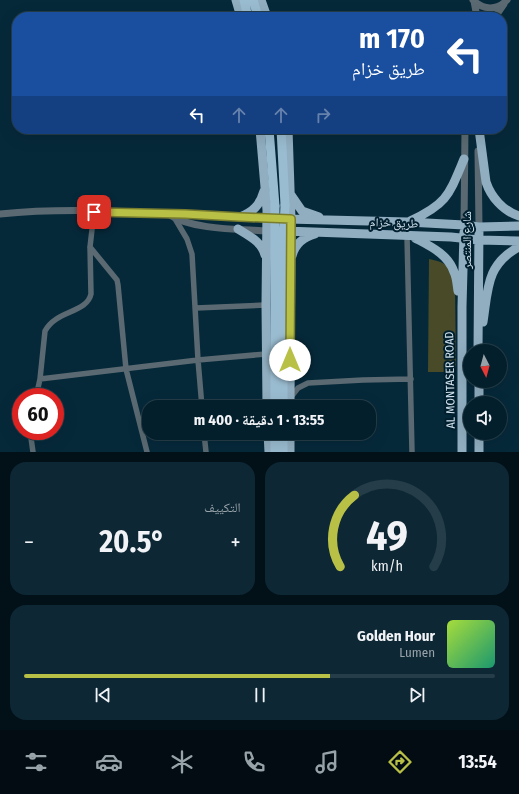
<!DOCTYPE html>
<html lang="ar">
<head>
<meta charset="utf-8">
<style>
  :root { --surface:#041f2c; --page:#0d2734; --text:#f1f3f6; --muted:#97a2a9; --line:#253d48; --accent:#b9c046 }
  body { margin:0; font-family:"Fira Sans Condensed","Noto Naskh Arabic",sans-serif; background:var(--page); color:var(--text); direction:rtl; height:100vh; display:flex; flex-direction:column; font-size:15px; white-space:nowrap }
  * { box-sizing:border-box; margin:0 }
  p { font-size:13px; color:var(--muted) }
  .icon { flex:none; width:22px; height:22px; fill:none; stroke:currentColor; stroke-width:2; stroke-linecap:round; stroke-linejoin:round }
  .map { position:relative; height:452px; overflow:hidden; direction:ltr }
  .side { display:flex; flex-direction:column; gap:10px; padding:10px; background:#021118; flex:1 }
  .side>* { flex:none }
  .guide { position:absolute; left:12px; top:12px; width:495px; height:122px; border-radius:16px; box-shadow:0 4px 16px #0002,0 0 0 1px var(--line); direction:rtl; background:#1a4fa0; color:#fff; overflow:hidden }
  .needle { width:26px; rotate:174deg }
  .controls { position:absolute; left:463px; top:344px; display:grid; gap:8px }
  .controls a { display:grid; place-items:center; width:44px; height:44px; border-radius:50%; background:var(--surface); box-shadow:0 4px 16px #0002,0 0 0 1px var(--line); font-size:20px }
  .speed { position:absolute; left:12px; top:388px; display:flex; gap:8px; font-size:20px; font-weight:700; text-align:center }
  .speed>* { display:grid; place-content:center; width:52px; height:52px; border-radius:50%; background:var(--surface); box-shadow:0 4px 16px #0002,0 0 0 1px var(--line); line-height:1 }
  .speed .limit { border:6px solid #d22; background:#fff; color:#111 }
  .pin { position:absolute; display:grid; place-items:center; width:34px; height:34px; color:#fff; margin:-17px; border-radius:8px; box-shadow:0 2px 6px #0006 }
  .me { position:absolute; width:44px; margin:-22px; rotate:0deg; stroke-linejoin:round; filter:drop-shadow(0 0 3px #0008) }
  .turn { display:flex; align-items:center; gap:14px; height:84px; padding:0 16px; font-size:18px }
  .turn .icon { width:52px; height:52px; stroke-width:2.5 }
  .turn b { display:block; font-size:28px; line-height:34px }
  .lanes { display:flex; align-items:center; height:38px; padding:0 16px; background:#0003; justify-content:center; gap:20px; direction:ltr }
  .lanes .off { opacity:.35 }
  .big { font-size:30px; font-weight:700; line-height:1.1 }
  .side .card { flex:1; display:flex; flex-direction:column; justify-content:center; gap:6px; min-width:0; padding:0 14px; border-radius:16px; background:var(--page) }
  .side .dial { align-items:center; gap:0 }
  .dial svg { height:104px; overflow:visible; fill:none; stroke:var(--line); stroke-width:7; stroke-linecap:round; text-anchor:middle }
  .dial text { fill:var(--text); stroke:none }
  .song { display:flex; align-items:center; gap:12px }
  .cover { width:48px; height:48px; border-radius:6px; background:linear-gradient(135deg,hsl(80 70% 55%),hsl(160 70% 35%)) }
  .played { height:4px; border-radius:2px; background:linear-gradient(90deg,var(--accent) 65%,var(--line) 65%) }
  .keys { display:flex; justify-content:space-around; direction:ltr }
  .heat { display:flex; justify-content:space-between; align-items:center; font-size:22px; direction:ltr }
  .side .tiles { flex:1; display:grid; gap:10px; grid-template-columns:1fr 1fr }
  .card:last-child { grid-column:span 2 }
  .trip { position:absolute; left:142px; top:400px; width:234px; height:40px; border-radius:16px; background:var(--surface); box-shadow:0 4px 16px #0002,0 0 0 1px var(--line); font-weight:700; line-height:40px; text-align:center; direction:rtl }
  .tabs { display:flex; height:64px; justify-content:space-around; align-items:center; background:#020c12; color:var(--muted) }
  .tabs .icon { width:28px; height:28px }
  .tabs .on { color:var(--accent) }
  .tabs b { font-size:18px; color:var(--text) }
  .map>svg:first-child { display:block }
</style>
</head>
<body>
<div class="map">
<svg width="519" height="452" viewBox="0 0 519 452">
  <rect width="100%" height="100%" fill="#06293a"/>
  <!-- green -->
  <path fill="#494b28" d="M429 259C448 263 450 266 455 285L456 372H428Z"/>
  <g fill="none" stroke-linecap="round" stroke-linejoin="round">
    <!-- minor -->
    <path stroke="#5b6a72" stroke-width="5.5" d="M174 217 187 239 192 254 198 360 202 407
      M407 236 412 452
      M90 247 117 280 118 285 126 369 147 452
      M196 308 266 305
      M40 379 198 360 266 354
      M36 397 40 379 45 331C56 310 87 313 91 294L90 247 94 212
      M291 397 298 388 308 383 363 380 411 379
      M30 431 33 452
      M204 433 206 452"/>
    <!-- tertiary -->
    <path stroke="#5b6a72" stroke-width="7" d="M473 0C483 10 497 11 507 0
      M474 1 477 17
      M495 17 504 4
      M478 151 479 227
      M0 214C88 205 179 216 267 218
      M170 215C193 230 240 229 267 231
      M464 225 465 129"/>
    <!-- primary -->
    <path stroke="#90aec0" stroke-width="9" d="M236 0 241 17
      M261 0 267 17
      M260 129 267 210 266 305 267 407
      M288 129 291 219 290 407
      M479 129 486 182C491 197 503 211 519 216
      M291 195 302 211 319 217
      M240 217C253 212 260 205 264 191
      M287 219 408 222 464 225 479 227 519 226
      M410 221C447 204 449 195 464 159
      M238 229C249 236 262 242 265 255
      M285 231 451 237 479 240 519 241
      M415 238C430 246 448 254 454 272 457 278 457 285 458 291
      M292 256C295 244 304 237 315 234
      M483 322C488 290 486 264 519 247
      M478 351 479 227
      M479 381V403
      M268 433 269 452
      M290 433V452
      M462 452V307L464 232
      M479 452V433"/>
    <!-- trunk -->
    <path stroke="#9abcd0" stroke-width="9" d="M244 0 248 17
      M253 0 258 17
      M269 129 275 206
      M281 129 285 205
      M275 407V250
      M283 407V251
      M275 433V452
      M283 433V452"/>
    <!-- trunk-bridge -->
    <path stroke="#9abcd0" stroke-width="9" d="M275 250V206
      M283 251 285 205"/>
  </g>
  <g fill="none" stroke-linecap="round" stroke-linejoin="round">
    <defs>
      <path id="route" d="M94 212 185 214 240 217 291 219 290 360"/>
    </defs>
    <!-- route casing -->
    <use href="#route" stroke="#787d2e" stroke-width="10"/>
    <!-- route -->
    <use href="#route" stroke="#b9c046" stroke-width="7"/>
  </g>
  <g text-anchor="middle" stroke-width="4" stroke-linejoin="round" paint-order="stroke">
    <!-- street labels -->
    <g font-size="12" fill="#d0e2ed" stroke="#001f2f">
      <text transform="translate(394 223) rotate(2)" y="4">طريق خزام</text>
      <text transform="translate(467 240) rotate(-90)" y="4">شارع المنتصر</text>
      <text transform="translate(450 380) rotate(-91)" y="4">AL MONTASER ROAD</text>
    </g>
  </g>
</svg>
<div class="controls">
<a><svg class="needle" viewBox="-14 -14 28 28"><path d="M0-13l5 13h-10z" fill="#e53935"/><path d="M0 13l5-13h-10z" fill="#97a2a9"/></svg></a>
<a><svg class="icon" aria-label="sound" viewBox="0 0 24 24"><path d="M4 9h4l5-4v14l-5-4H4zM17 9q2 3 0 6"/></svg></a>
</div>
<div class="speed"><div class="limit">60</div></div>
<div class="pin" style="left:94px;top:212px;background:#d93025"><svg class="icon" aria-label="arrive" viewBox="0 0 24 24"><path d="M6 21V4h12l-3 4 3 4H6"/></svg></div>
<svg class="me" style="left:290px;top:360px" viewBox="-20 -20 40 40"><circle r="19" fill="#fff"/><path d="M0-13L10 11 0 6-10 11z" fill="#b9c046"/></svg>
<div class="trip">13:55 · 1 دقيقة · 400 m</div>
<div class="guide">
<div class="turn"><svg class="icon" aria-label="left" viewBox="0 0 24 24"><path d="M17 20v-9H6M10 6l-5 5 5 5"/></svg><div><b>170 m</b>طريق خزام</div></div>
<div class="lanes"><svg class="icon" aria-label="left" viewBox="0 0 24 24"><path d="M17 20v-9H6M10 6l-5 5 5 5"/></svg><svg class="icon off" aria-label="ahead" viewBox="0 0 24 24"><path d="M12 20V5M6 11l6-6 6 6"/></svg><svg class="icon off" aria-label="ahead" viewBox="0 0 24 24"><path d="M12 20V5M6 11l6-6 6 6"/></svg><svg class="icon off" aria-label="right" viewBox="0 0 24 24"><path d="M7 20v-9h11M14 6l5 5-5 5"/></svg></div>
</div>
</div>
<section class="side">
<div class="tiles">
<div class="card dial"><svg viewBox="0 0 100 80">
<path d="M14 69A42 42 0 1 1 86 69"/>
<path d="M14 69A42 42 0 0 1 25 14" stroke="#b9c046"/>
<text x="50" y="56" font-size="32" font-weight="700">49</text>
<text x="50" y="72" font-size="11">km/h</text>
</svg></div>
<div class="card"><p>التكييف</p>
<div class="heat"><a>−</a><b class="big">20.5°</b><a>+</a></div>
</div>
<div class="card">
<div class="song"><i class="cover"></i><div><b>Golden Hour</b><p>Lumen</p></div></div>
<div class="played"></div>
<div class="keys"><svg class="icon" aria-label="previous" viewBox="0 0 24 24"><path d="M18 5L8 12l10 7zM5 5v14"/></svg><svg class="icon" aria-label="pause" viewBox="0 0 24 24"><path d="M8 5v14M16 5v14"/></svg><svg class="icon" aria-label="next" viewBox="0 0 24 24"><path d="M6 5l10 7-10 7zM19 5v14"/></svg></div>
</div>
</div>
</section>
<nav class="tabs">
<b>13:54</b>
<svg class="icon on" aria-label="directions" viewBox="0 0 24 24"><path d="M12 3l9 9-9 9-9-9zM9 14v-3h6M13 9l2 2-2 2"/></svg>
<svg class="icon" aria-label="music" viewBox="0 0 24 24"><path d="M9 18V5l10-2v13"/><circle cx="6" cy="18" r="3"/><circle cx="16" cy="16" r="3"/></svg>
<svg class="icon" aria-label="phone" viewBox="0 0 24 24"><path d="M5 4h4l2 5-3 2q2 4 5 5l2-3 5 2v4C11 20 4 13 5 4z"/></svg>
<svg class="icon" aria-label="climate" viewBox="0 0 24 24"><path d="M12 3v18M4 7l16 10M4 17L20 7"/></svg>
<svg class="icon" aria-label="car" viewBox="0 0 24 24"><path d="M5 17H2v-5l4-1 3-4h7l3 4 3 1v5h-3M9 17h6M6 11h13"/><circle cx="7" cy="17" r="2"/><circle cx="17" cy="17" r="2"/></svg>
<svg class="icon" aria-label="filters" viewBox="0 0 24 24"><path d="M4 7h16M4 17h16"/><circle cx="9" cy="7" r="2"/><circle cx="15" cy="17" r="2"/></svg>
</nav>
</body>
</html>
